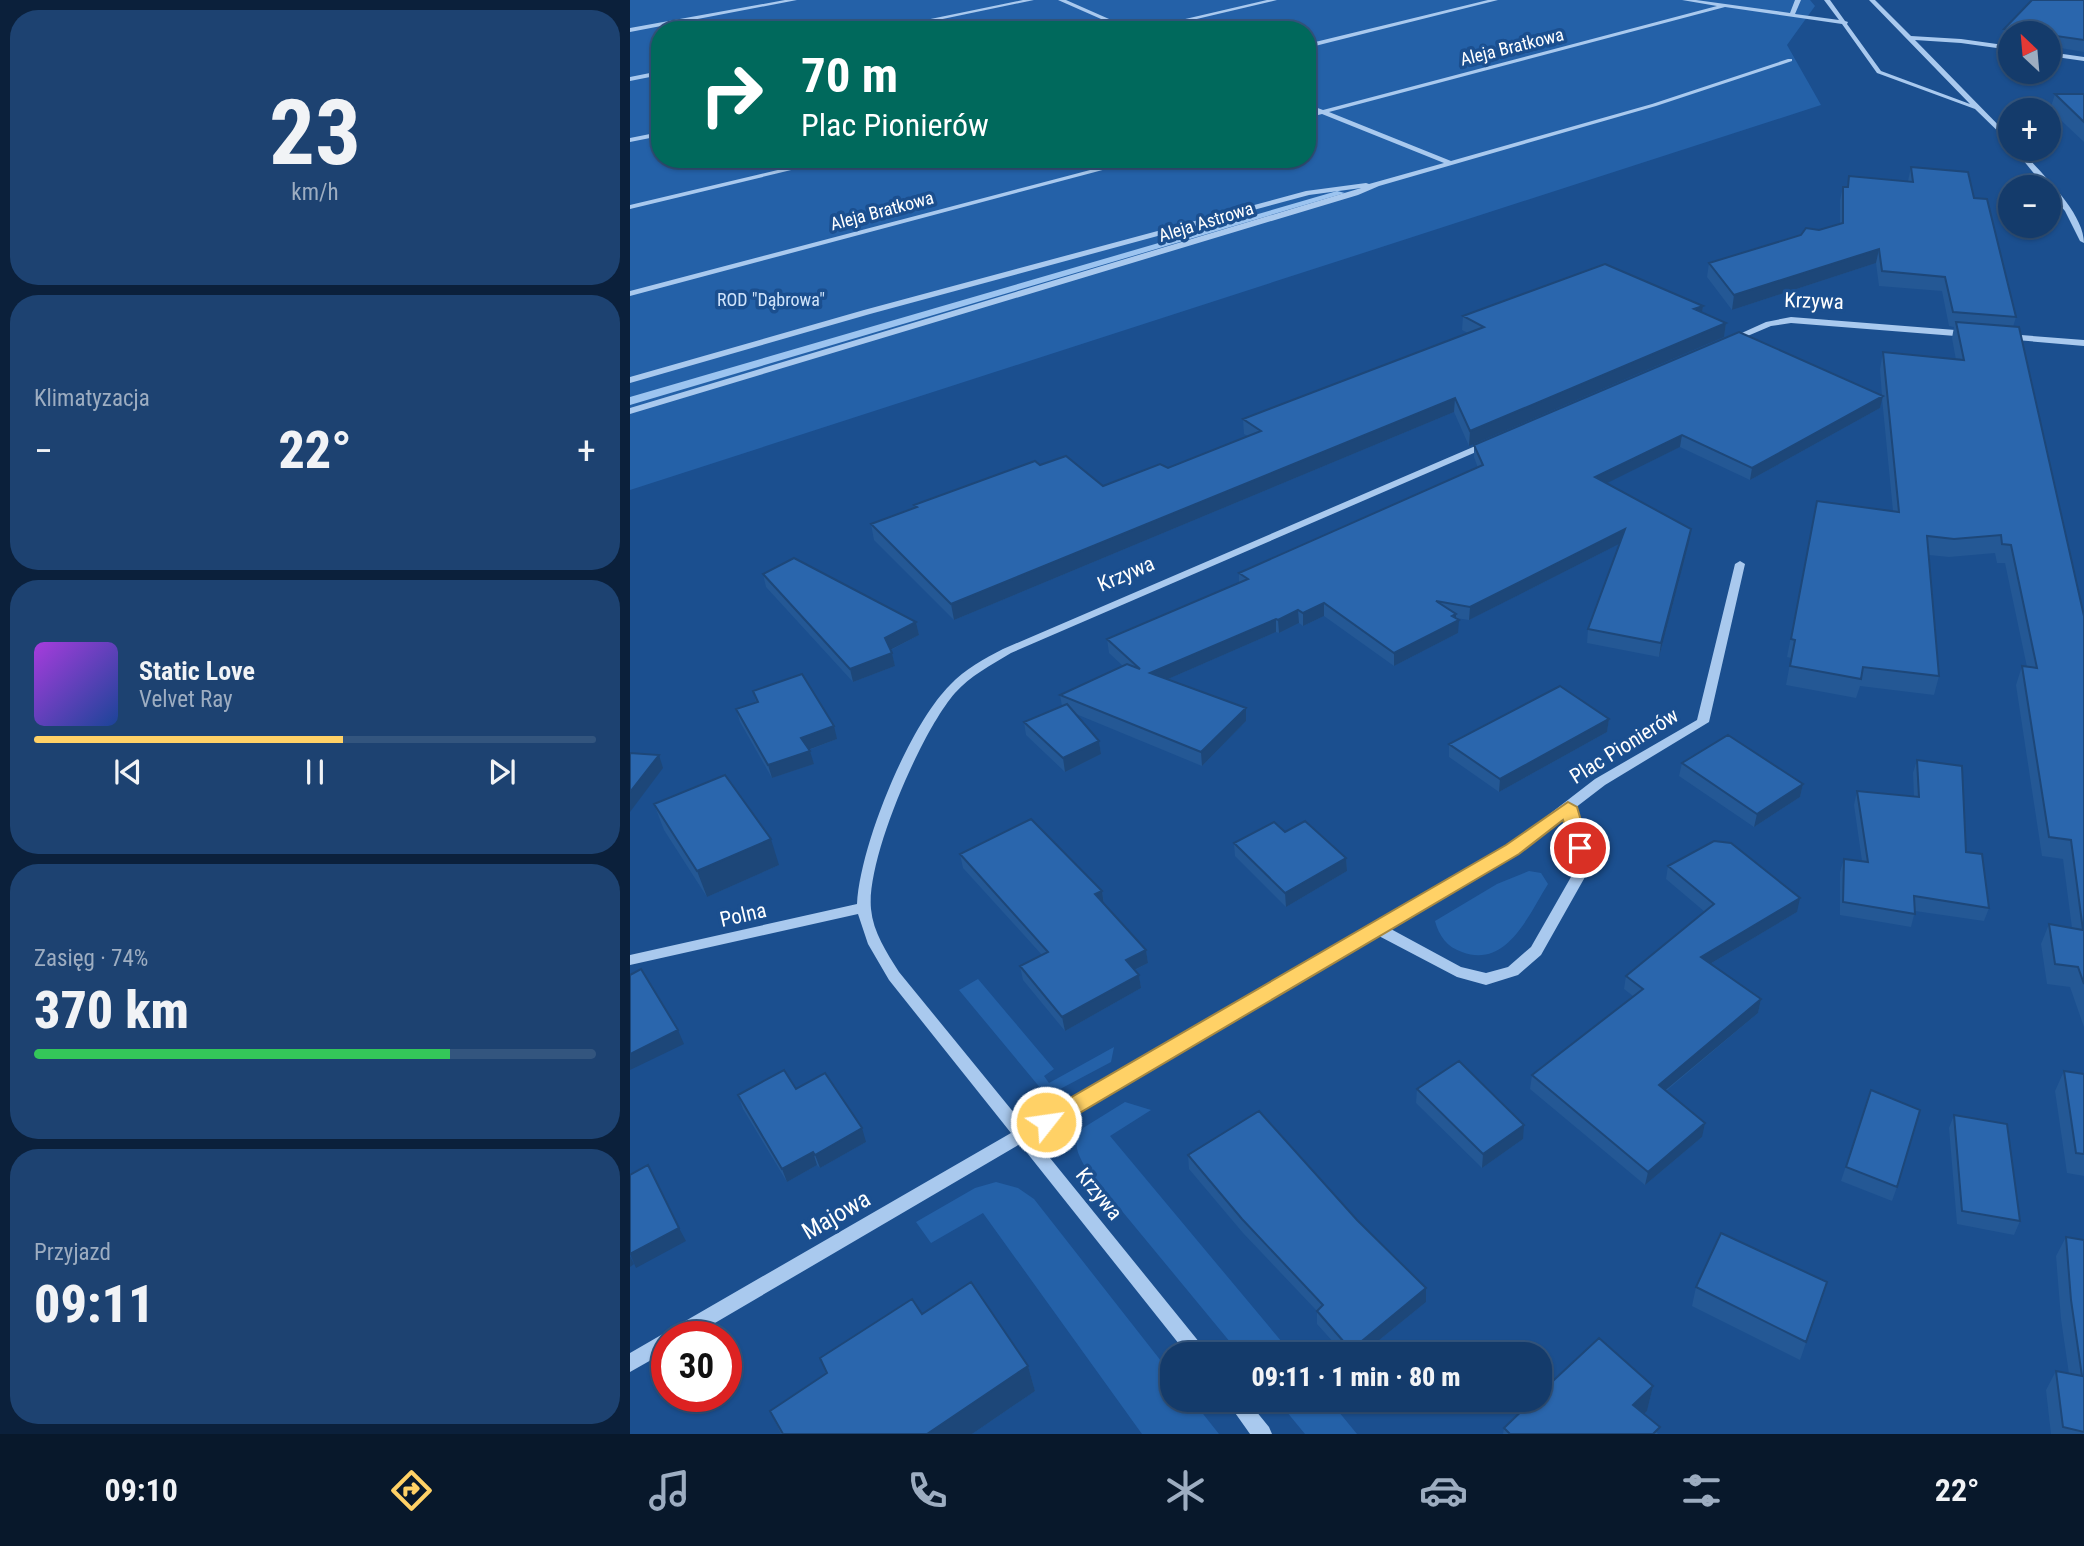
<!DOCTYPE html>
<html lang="pl">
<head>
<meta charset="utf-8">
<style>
  :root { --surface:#143b6b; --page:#1d4271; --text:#f1f3f6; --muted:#9dadc1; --line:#33557e; --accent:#ffd166 }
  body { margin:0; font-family:"Roboto Condensed",sans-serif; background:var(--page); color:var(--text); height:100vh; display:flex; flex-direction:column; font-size:26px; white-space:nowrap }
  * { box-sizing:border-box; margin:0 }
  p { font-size:23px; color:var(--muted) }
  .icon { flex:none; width:38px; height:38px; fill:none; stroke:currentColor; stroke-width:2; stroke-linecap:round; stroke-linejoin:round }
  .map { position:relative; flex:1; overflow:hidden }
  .side { display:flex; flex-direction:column; gap:10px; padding:10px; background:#0b203b; width:630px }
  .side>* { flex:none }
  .hud { position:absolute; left:21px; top:21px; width:665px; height:147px; border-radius:28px; box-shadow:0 2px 5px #0004,0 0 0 2px var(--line); background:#00695c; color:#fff; overflow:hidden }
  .needle { width:46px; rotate:334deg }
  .tools { position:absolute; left:1368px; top:21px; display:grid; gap:14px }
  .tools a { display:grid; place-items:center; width:63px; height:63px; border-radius:50%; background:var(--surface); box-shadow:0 2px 5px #0004,0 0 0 2px var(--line); font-size:35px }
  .speed { position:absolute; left:21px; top:1321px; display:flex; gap:14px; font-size:35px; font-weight:700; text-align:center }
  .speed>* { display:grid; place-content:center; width:91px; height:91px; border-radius:50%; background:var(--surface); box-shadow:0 2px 5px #0004,0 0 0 2px var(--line); line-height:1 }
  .speed .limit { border:10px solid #d22; background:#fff; color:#111 }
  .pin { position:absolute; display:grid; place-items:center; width:60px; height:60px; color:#fff; margin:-30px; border:4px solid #fff; border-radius:50%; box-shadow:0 2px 7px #0007 }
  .me { position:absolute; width:77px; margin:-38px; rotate:60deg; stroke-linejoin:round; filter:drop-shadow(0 0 5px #0008) }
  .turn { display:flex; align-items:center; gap:24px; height:147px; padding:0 35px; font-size:32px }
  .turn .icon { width:91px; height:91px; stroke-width:2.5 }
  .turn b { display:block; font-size:49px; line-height:60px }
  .big { font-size:52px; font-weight:800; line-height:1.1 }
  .side .tile { flex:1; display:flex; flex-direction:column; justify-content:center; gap:10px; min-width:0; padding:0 24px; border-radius:28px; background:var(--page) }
  .side .dial { align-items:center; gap:0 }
  .dial b { font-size:91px; line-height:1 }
  .song { display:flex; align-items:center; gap:21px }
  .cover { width:84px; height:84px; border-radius:10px; background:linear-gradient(135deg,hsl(280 70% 55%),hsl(220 70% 35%)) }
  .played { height:7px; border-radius:4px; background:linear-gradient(90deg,var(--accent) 55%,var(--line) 55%) }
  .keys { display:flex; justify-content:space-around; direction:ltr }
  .heat { display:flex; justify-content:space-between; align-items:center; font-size:38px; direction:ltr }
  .charge { height:10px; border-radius:5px; background:linear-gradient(90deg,#34c759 74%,var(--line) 0) }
  .trip { position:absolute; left:530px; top:1342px; width:392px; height:70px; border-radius:28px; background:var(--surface); box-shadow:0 2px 5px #0004,0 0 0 2px var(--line); font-weight:800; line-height:70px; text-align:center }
  .dock { display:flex; height:112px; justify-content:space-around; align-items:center; background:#08182b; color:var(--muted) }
  .dock .icon { width:49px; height:49px }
  .dock .on { color:var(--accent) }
  .dock b { font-size:32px; color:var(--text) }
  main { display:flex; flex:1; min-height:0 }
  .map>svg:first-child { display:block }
</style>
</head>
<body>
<main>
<section class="side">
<div class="tile dial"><b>23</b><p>km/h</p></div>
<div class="tile"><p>Klimatyzacja</p>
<div class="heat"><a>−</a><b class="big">22°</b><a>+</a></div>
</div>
<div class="tile">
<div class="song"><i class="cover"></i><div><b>Static Love</b><p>Velvet Ray</p></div></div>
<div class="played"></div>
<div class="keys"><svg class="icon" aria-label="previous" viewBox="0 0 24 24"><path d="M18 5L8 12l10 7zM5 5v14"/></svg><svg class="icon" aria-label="pause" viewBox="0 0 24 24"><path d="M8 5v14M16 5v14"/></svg><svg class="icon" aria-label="next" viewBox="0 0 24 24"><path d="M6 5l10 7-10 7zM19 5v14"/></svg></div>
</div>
<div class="tile"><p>Zasięg · 74%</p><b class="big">370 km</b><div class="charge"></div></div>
<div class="tile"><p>Przyjazd</p><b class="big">09:11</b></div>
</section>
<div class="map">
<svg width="1454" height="1434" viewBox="0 0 1454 1434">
  <rect width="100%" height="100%" fill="#1b4f8f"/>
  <!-- green -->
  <path fill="#2461a8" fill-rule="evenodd" d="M0 0H1180L1185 6 1157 45 1191 105 0 490ZM30 30H677V159H30Z
    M899 871 911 873 918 884C899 914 877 969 832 952 817 947 809 936 805 921L867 884Z
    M348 979 424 1069 414 1076 419 1083 484 1047 481 1062 417 1096 329 990Z
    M495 1102 521 1110 480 1136 662 1354H610L454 1165C446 1150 443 1143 453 1128Z
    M366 1182 388 1188 404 1199 542 1375V1400H562L589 1434H512L353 1213 301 1243 286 1222 345 1188Z
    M647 1400H699L727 1434H675Z"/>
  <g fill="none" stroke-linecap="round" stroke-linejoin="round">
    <!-- stream -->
    <path fill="#9cc4f0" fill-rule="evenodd" d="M707 191 715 193 0 405V397Z"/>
    <!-- minor -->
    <path fill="#a9c9ee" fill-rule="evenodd" d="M155 0H167L0 32V28Z
      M393 0H404L260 30H247Z
      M428 0H436L504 30H496Z
      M637 0H647L520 30H508Z
      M858 0H868L677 48V44Z
      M1052 0H1066L1160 13 1165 0H1171L1165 14 1209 20 1194 0H1200L1215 21 1218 22 1217 24 1251 71 1340 104 1239 0H1245L1281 36 1331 39 1381 46V50L1331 43 1285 40 1381 138V144L1345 109 1247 73 1212 24 1095 7 699 112 821 161 1022 104 1158 59H1162V61L1026 106 749 186 728 195 0 414V408L731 188 679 195 240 314 0 383V377L234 310 676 191 736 183 739 184 814 163 692 114 677 118V114L686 112 677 108V104L693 110 1087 6Z
      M1419 52 1454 57V61L1419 56Z
      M30 71V75L0 81V77Z
      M30 132V136L0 142V138Z
      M1384 149H1390C1410 172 1454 212 1454 243L1450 241 1435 211 1419 192V187H1415Z
      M194 159H207L0 209V205Z
      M502 159H514L0 296V291Z
      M1161 317 1338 331 1342 334 1338 337 1161 323 1141 326 1101 343 1094 341 1136 322Z
      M1378 334 1454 340V346L1375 339 1374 337Z
      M857 441 862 444 860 446 381 653C361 665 340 676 325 693 291 732 236 859 241 909 243 932 257 953 269 972L394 1125 878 846 965 779 1067 720 1105 564 1110 561 1115 564 1079 722 975 785 945 808 957 848 955 877 911 955 888 975 856 985 827 977 747 935 403 1137 574 1348 577 1354H557L390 1144 61 1337H37V1351L0 1372V1353L381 1133 259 980 238 944 228 914 0 965V955L227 904C230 846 278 727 320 685 335 669 354 659 373 649ZM934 816 943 848 941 877 901 947 878 967 856 973 831 967 759 928 888 852Z
      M596 1400H617L639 1427 642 1434H620Z"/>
  </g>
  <!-- wall -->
  <path fill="#245895" d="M1454 0V52L1419 46V33H1381V41L1372 39 1374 29Z
    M1425 94H1454V142L1420 110Z
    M1281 167 1344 198 1386 317 1383 327 1454 616V1027L1440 987 1417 984 1411 944 1419 924 1442 928 1433 859 1412 856 1386 685 1392 666 1397 667 1375 563H1367L1365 553 1319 557 1299 555 1309 676 1304 695 1230 686 1226 698 1156 685 1161 658 1157 657 1187 501 1263 511 1252 398 1250 408 1120 480 1050 447 976 483 1059 542 1029 657 957 643 958 629 989 544 839 620 826 618 828 633 764 666 694 616 673 626 669 623 649 633 646 632 538 679 616 721 572 766 446 714 469 741 471 754 435 772 396 735 394 722 432 706 430 695 493 666 479 653 477 639 609 583V573L848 468 844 457V445L1252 396 1250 369 1253 352 1326 360 1322 338 1324 327 1319 326 1312 291 1249 286 1246 263 1102 310 1077 277 1079 263 1210 224V200L1213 187H1217L1219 176 1278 181Z
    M1073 306 1072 313 1096 323 1094 337 839 446 824 412 324 620 244 540 241 524 285 508 284 505 473 486 538 468 618 436 614 434 613 419 838 333 832 330 833 316Z
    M133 574 286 622 289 635 261 650 265 666 223 682 136 587Z
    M123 691 207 739 179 750 184 764 142 778 110 722 106 709 126 702Z
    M884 711 979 719 977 732 869 792 819 757V744Z
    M1287 760 1336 852 1359 908 1354 921 1285 911 1281 927 1210 915V872L1214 859 1232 861 1224 805 1227 791 1284 797 1283 773Z
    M1052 763 1173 784 1170 797 1124 827 1049 776Z
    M24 804 149 865 77 897 34 830Z
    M655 832 716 858 717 871 656 907 605 856 604 843Z
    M330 854 472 891 474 903 516 950 518 963 505 970 509 975 511 988 435 1031 393 980 390 966 412 955 333 868Z
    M1038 866 1167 912 1080 964 1131 999 1128 1013 1036 1091 1072 1137 1015 1185 900 1089 902 1075 1003 996 994 989 996 976 1075 912 1036 879Z
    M1434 1071 1454 1074V1176L1437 1173 1425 1091Z
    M787 1089 893 1139 852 1168 786 1103Z
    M1241 1090 1267 1187 1262 1201 1211 1181Z
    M108 1095 236 1142 190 1168 187 1165 157 1182 113 1109Z
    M1324 1115 1390 1221 1384 1235 1327 1224 1319 1128Z
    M558 1155 727 1220 796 1288V1302L732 1354H714L687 1324V1311L613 1233 559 1169Z
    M1436 1237 1454 1240V1434H1421L1416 1390 1426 1371 1439 1374 1431 1319 1426 1256Z
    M1197 1282 1170 1360 1062 1306 1066 1287Z
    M190 1358 398 1366 405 1391 342 1434H151L140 1411 196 1374Z
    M1023 1386 1017 1411 1014 1414 1028 1434H873L874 1428Z"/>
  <!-- shaded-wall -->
  <path fill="#1d4779" d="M1249 249 1246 263 1102 310 1104 295Z
    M1073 306 1071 320 1064 309Z
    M1096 323 1094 337 839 446 840 431Z
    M1253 396 1250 408 1120 480 1122 468Z
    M825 398 824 412 324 620 321 604Z
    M1052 435 1050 447 963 490 965 477Z
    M995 529 993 542 839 620 840 607Z
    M1061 529 1059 542 1029 657 1031 643Z
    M694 603V616L673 626V613Z
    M668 610 669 623 649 633 648 620Z
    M826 614V621L829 620 828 633 764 666V653Z
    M646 619V632L522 686 520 673Z
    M286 622 289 635 258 651 255 638Z
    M262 653 265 666 223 682 220 669Z
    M616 708V721L572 766 571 752Z
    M979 719 977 732 869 792 870 779Z
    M204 726 207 739 175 751 171 738Z
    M469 741 471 754 435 772 433 758Z
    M180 751 184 764 142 778 138 765Z
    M29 755 33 768 0 812V792Z
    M1173 784 1170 797 1124 827 1127 814Z
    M141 839 149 865 77 897 67 871Z
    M716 858 717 871 656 907 655 893Z
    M472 891 474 905 465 894Z
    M1170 898 1167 912 1068 971 1071 957Z
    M516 950 518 963 498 973 496 960Z
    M509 975 511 988 435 1031 432 1017Z
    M1131 999 1128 1013 1026 1098 1029 1085Z
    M48 1030 54 1044 0 1070V1054Z
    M1075 1123 1072 1137 1015 1185 1018 1172Z
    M894 1125 893 1139 852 1168 853 1154Z
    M232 1128 236 1142 190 1168 185 1155Z
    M183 1152 187 1165 157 1182 152 1169Z
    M49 1228 56 1241 6 1268 0 1254Z
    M0 1256 4 1264 0 1267Z
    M796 1288V1302L732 1354H721V1350Z
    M398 1366 405 1391 342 1434H297Z
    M1023 1386 1017 1411 998 1430 1003 1405Z"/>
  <!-- building -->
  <path fill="#2a66ad" stroke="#1d4779" stroke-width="2" d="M1402 0H1454V40L1419 35V33H1404L1374 29Z
    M1425 94H1454V122Z
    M1281 167 1338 172 1344 198 1357 199 1386 317 1323 312 1315 277 1252 271 1249 249 1104 295 1079 263 1171 235 1176 228 1189 230 1213 223V187H1218L1219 176 1283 182Z
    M975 264 1073 306 1064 309 1096 323 840 431 825 398 321 604 241 524 287 507 284 505 405 461 410 465 436 456 473 486 530 464 538 468 631 431 613 419 854 327 833 316Z
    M1326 322 1389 327 1454 616V984L1448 967 1425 964 1419 924 1453 930 1441 840 1419 837 1392 666 1407 668 1381 545 1372 544 1371 535 1324 539 1297 536 1309 676 1233 667 1231 679 1160 666 1165 640 1161 639 1187 501 1269 512 1253 352 1334 360Z
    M1109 332 1253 396 1122 468 1052 435 965 477 1061 529 1031 643 958 629 995 529 840 607 806 601 826 614 822 616 829 620 764 653 694 603 673 613 668 610 648 620 646 619 520 673 616 708 571 752 430 695 497 664 510 669 477 639 618 579 609 573 853 465 844 445Z
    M164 558 286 622 255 638 262 653 220 669 133 574Z
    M172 674 204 726 171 738 180 751 138 765 106 709 128 702 123 691Z
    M930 686 979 719 870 779 819 744Z
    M437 704 469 741 433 758 394 722Z
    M1098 735 1173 784 1127 814 1052 763Z
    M0 753 29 755 0 792Z
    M1287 760 1332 766 1336 852 1352 854 1359 908 1284 896 1285 914 1213 902 1214 859 1238 862 1227 791 1289 797Z
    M95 775 141 839 67 871 24 804Z
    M401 819 472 891 465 894 516 950 496 960 509 975 432 1017 390 966 418 952 330 854Z
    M675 821 716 858 655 893 604 843 644 822 655 832Z
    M1084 841 1101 843 1170 898 1071 957 1131 999 1029 1085 1075 1123 1018 1172 902 1075 1013 989 996 976 1084 904 1038 866Z
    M11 969 48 1030 0 1054V975Z
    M829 1061 894 1125 853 1154 787 1089Z
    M154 1070 166 1089 195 1073 232 1128 185 1155 183 1152 152 1169 108 1095Z
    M1434 1071 1454 1074V1154L1446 1153Z
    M1241 1090 1290 1110 1267 1187 1216 1167Z
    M629 1111 727 1220 796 1288 721 1350 687 1311 693 1305 612 1219 558 1155Z
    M1324 1115 1377 1124 1390 1221 1332 1211Z
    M18 1165 49 1228 0 1254V1175Z
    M1091 1233 1197 1282 1176 1342 1066 1287Z
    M1436 1237 1454 1240V1432L1433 1427 1426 1371 1452 1376 1441 1300Z
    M341 1282 398 1366 297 1434H153L140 1411 197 1373 190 1358 282 1299 292 1314Z
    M969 1338 1023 1386 1003 1405 1030 1427 1023 1434H880L874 1428 903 1400H910V1393Z"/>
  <!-- route -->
  <path fill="#ffd166" stroke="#a68842" stroke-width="2" d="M938 802 947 807 959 848 956 852H944L933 820 889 854 424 1128 416 1131 409 1128 406 1122 409 1116 876 845Z"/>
  <g text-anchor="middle" stroke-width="7" stroke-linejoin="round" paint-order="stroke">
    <!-- far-street labels -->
    <g font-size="18" fill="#fff" stroke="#1b4f8f">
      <text transform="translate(882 47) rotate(-14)" y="6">Aleja Bratkowa</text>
      <text transform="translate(252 211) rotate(-15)" y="6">Aleja Bratkowa</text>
      <text transform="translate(576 222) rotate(-17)" y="6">Aleja Astrowa</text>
    </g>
    <!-- far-park labels -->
    <g font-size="18" fill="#cfe3fa" stroke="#1b4f8f">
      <text x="141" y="306">ROD "Dąbrowa"</text>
    </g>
    <!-- street labels -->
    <g font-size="21" fill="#fff" stroke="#1b4f8f">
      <text transform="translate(1184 301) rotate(2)" y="7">Krzywa</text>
      <text transform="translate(496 574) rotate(-23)" y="7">Krzywa</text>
      <text transform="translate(994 746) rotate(-32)" y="7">Plac Pionierów</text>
      <text transform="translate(113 915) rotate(-13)" y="7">Polna</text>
      <text transform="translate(469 1194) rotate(51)" y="7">Krzywa</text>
    </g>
    <!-- near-street labels -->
    <g font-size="24" fill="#fff" stroke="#1b4f8f">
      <text transform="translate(206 1215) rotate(-30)" y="8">Majowa</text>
    </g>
  </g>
</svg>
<div class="tools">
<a><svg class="needle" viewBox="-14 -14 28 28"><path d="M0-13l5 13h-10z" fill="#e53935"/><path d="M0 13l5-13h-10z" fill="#9dadc1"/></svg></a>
<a>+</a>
<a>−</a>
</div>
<div class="speed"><div class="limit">30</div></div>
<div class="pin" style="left:950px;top:848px;background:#d93025"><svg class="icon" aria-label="arrive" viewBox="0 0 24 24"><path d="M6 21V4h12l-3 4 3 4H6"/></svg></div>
<svg class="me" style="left:416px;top:1122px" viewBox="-20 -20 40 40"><circle r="17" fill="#ffd166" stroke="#fff" stroke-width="3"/><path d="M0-11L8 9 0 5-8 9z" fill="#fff"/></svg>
<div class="trip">09:11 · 1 min · 80 m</div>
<div class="hud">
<div class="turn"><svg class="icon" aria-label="right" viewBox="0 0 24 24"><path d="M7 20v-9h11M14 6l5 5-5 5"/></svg><div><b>70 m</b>Plac Pionierów</div></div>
</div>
</div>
</main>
<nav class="dock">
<b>09:10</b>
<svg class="icon on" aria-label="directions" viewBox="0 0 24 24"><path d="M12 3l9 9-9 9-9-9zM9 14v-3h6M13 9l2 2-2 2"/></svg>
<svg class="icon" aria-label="music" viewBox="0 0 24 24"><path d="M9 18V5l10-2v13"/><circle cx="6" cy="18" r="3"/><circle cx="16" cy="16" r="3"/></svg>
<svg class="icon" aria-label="phone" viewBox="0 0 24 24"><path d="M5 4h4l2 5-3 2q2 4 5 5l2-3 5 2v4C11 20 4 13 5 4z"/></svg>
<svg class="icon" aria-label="climate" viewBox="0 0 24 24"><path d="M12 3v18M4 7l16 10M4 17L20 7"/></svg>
<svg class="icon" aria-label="car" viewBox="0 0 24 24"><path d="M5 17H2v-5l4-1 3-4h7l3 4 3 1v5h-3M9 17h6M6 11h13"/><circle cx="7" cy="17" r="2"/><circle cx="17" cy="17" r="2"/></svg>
<svg class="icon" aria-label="filters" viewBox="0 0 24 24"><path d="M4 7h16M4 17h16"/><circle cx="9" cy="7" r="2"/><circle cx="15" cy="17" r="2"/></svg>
<b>22°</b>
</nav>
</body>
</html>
